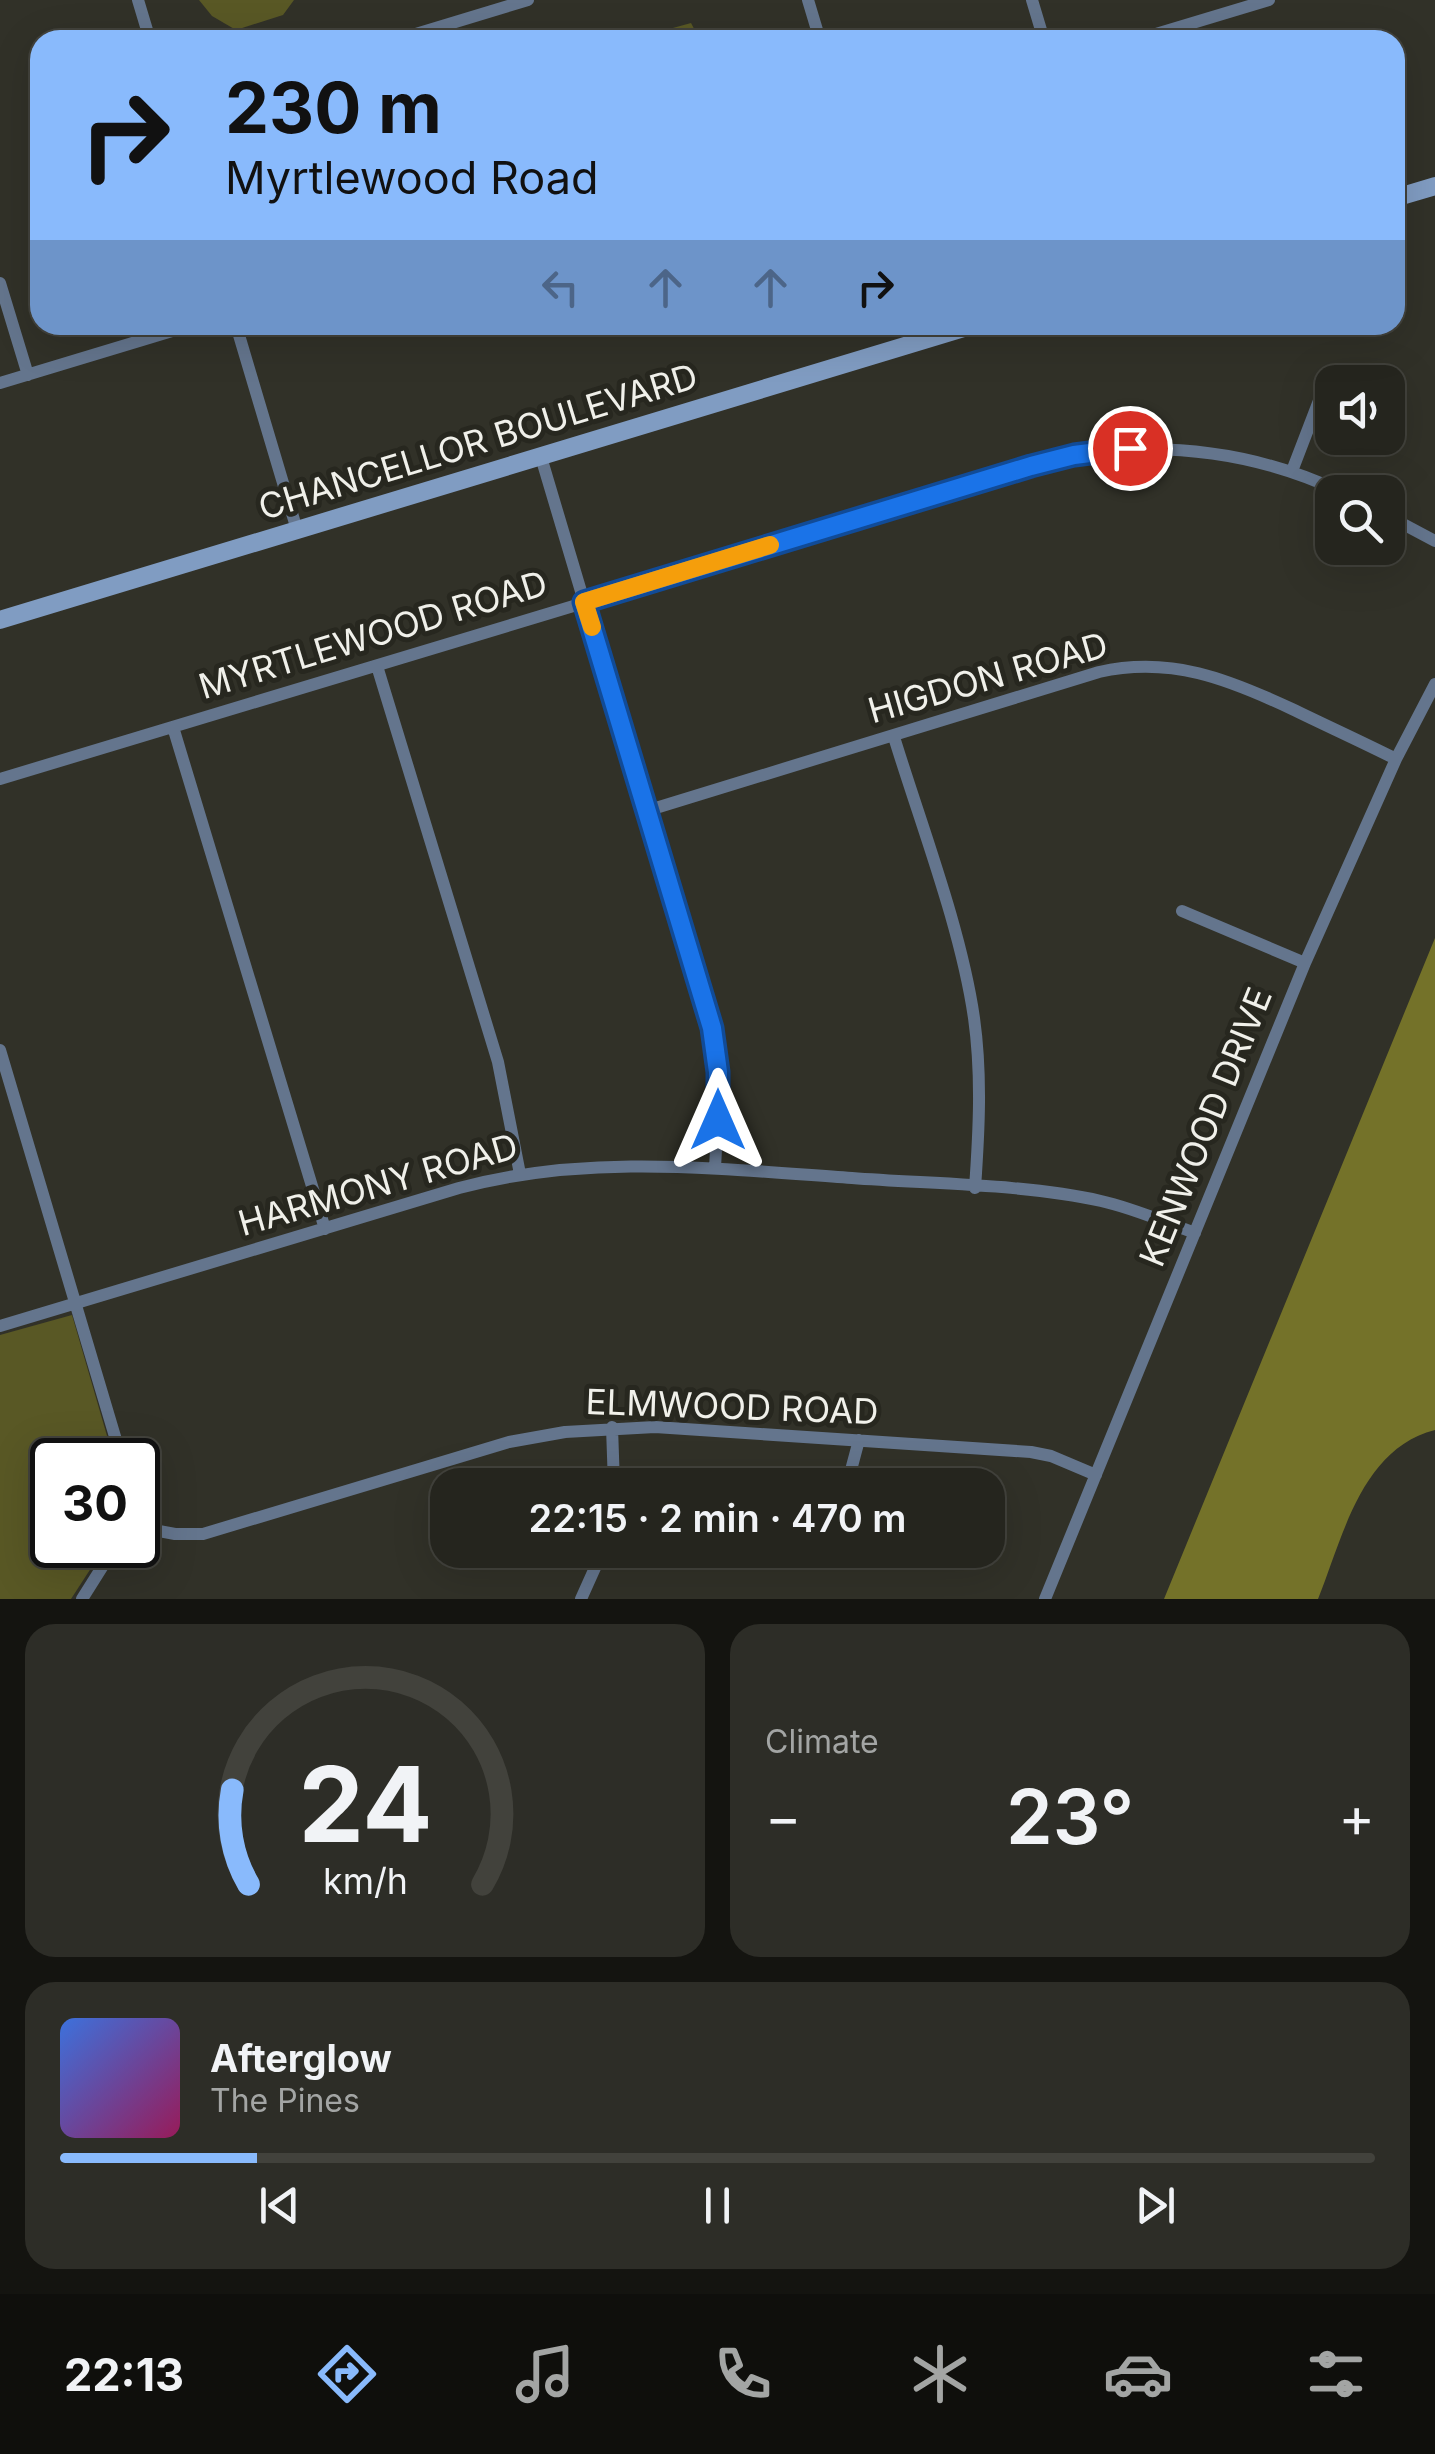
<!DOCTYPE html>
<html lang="en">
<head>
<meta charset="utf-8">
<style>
  :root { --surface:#25251e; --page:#2d2d27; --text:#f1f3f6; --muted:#a3a5a4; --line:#42423c; --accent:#89bafc }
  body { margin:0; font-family:Inter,sans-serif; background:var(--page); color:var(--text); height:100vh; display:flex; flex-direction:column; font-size:38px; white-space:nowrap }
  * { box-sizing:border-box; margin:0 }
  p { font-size:32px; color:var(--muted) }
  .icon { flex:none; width:55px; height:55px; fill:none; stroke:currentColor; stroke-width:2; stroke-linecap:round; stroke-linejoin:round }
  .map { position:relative; height:1599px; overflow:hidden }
  .sheet { display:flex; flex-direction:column; gap:25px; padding:25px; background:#141410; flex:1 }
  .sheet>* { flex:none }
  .top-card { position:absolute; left:30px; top:30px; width:1375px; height:305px; border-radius:30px; box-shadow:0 10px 40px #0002,0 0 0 2px var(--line); background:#89bafc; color:#111; overflow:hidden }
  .tools { position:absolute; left:1315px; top:365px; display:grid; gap:20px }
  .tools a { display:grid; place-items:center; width:90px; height:90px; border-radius:20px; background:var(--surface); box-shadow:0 10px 40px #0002,0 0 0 2px var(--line); font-size:50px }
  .speed { position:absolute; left:30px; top:1438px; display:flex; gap:20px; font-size:50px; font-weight:700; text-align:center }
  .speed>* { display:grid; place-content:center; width:130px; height:130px; border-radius:50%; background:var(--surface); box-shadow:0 10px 40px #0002,0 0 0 2px var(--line); line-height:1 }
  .speed .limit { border:5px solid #111; border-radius:15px; background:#fff; color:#111 }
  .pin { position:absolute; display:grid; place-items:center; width:85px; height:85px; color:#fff; margin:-42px; border:5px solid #fff; border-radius:50%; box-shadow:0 2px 10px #0007 }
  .me { position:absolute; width:110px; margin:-55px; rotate:0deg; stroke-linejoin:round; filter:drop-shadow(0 0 8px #0008) }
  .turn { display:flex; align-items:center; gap:35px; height:210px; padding:0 30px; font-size:45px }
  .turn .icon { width:130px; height:130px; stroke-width:2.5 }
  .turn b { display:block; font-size:70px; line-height:85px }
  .lanes { display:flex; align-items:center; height:95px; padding:0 30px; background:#0003; justify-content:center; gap:50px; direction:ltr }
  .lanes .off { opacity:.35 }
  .big { font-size:75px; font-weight:600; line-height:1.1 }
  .sheet .tile { flex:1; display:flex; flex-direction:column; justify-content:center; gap:15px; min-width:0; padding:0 35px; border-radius:30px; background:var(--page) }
  .sheet .dial { align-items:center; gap:0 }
  .dial svg { height:260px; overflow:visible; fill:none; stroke:var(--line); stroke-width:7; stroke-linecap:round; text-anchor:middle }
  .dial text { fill:var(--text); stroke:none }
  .song { display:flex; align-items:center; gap:30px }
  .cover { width:120px; height:120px; border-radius:15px; background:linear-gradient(135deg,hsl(220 70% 55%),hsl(330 70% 35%)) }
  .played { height:10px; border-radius:5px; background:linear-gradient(90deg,var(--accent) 15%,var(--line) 15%) }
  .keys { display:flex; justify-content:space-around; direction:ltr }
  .heat { display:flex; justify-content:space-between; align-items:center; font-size:55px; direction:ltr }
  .sheet .tiles { flex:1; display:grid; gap:25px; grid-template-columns:1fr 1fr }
  .tile:last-child { grid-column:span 2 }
  .trip { position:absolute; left:430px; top:1468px; width:575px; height:100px; border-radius:30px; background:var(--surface); box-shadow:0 10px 40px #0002,0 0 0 2px var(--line); font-weight:600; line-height:100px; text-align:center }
  .tabs { display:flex; height:160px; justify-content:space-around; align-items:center; background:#0f0f0c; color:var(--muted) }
  .tabs .icon { width:70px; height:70px }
  .tabs .current { color:var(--accent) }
  .tabs b { font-size:45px; color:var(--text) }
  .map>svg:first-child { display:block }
</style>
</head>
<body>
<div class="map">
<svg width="1435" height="1599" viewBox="0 0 1435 1599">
  <rect width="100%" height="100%" fill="#313128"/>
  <!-- green -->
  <path fill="#595825" d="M199 0H294L283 15 236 30 212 16Z
    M691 23 700 40H649L662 31Z
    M72 1315 114 1460H52V1545H106L71 1599H0V1335Z"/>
  <!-- water -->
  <path fill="#747229" d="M1435 938V1430C1361 1449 1343 1537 1318 1599H1164Z"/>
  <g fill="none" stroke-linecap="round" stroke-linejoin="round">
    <!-- street -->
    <path stroke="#64758d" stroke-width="12" d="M138 0 150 40
      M808 0 820 40
      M1032 0 1044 40
      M396 40 528 0
      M1136 40 1269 0
      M0 283 28 375
      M236 325 297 530
      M0 383 192 325
      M541 457 711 1028 719 1093 715 1168
      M1292 471 1325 385
      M1388 516 1435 541
      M377 666 498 1062 520 1174
      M173 727 325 1229
      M894 737C921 825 961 928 974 1018 982 1075 979 1131 975 1188
      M0 779 1074 455C1168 441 1256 452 1341 492
      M646 811 1099 672C1171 656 1228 679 1292 709 1327 726 1362 742 1396 759
      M1182 911 1305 963
      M0 1050 122 1460
      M0 1326 459 1188C589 1153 720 1169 852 1178 930 1184 1026 1184 1101 1201 1133 1208 1164 1222 1195 1233
      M612 1427 614 1485
      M847 1485 859 1440
      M138 1527 175 1534H203L509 1442 565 1432 655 1427 1031 1452 1051 1456 1096 1475
      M822 1558 826 1550
      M82 1599 116 1545
      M581 1599 603 1550
      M1045 1599 1305 963 1396 759 1435 684"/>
    <!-- secondary -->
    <path stroke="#809cc2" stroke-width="18" d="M1395 198 1435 186
      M0 620 974 325"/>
  </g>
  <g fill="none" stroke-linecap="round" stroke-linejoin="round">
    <defs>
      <path id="route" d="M718 1120V1072L712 1028 584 602 1031 466 1074 455 1130 448"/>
    </defs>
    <!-- route casing -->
    <use href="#route" stroke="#114b97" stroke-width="25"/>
    <!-- route -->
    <use href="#route" stroke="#1a73e8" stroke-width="18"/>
    <!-- slow -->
    <path stroke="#f59e0b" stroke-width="18" d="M592 627 584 602 770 545"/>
  </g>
  <g text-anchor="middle" stroke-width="10" stroke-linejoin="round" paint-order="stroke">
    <!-- street labels -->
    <g font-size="35" fill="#f0f0ea" stroke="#27271f">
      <text transform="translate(478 442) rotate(-17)" y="12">CHANCELLOR BOULEVARD</text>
      <text transform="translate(373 635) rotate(-17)" y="12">MYRTLEWOOD ROAD</text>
      <text transform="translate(988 678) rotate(-16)" y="12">HIGDON ROAD</text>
      <text transform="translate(1206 1127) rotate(-68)" y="12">KENWOOD DRIVE</text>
      <text transform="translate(378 1185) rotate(-16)" y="12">HARMONY ROAD</text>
      <text transform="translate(732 1407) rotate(2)" y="12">ELMWOOD ROAD</text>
    </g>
  </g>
</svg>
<div class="tools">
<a><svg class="icon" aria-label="sound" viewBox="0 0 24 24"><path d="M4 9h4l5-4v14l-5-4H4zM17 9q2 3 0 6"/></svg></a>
<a><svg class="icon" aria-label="search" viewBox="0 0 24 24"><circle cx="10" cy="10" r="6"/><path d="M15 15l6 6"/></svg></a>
</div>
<div class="speed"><div class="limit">30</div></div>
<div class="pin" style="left:1130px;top:448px;background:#d93025"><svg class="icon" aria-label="arrive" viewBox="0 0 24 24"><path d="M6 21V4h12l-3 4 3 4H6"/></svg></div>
<svg class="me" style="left:718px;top:1120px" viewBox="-20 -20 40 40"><path d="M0-17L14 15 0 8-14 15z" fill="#1a73e8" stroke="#fff" stroke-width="4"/></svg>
<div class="trip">22:15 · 2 min · 470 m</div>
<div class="top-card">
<div class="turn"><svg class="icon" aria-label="right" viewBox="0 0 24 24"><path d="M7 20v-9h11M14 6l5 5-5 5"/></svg><div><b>230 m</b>Myrtlewood Road</div></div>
<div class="lanes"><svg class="icon off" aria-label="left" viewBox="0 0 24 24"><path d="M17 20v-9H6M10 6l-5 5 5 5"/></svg><svg class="icon off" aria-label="ahead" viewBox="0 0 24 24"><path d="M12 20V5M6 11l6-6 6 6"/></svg><svg class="icon off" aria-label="ahead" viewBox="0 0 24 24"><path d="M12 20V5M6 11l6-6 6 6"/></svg><svg class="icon" aria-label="right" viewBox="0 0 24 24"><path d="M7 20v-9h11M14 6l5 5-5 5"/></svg></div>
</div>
</div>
<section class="sheet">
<div class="tiles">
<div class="tile dial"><svg viewBox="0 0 100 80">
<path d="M14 69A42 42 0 1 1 86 69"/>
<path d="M14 69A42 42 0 0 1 9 40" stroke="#89bafc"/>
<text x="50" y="56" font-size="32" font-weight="700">24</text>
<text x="50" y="72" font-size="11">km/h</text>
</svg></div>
<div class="tile"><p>Climate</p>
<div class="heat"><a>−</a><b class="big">23°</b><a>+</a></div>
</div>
<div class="tile">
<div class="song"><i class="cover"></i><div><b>Afterglow</b><p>The Pines</p></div></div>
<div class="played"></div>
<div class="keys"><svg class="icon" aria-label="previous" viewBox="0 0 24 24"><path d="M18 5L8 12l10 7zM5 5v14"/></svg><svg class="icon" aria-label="pause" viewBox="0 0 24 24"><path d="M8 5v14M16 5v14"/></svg><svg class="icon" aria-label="next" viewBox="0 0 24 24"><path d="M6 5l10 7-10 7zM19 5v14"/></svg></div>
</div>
</div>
</section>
<nav class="tabs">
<b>22:13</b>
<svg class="icon current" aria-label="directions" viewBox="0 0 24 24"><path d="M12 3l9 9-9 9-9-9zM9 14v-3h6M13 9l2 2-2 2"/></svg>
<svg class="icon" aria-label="music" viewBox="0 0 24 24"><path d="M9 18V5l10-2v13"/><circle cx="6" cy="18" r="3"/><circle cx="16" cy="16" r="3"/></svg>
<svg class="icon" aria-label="phone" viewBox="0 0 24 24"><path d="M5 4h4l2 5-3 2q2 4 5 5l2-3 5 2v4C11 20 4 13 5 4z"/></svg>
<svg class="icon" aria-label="climate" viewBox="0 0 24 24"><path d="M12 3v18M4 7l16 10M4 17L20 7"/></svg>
<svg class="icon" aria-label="car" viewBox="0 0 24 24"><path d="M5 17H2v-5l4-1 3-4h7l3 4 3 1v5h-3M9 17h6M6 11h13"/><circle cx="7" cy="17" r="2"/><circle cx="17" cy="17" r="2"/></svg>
<svg class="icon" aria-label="filters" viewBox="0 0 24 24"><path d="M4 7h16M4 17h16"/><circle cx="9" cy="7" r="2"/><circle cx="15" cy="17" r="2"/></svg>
</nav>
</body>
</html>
